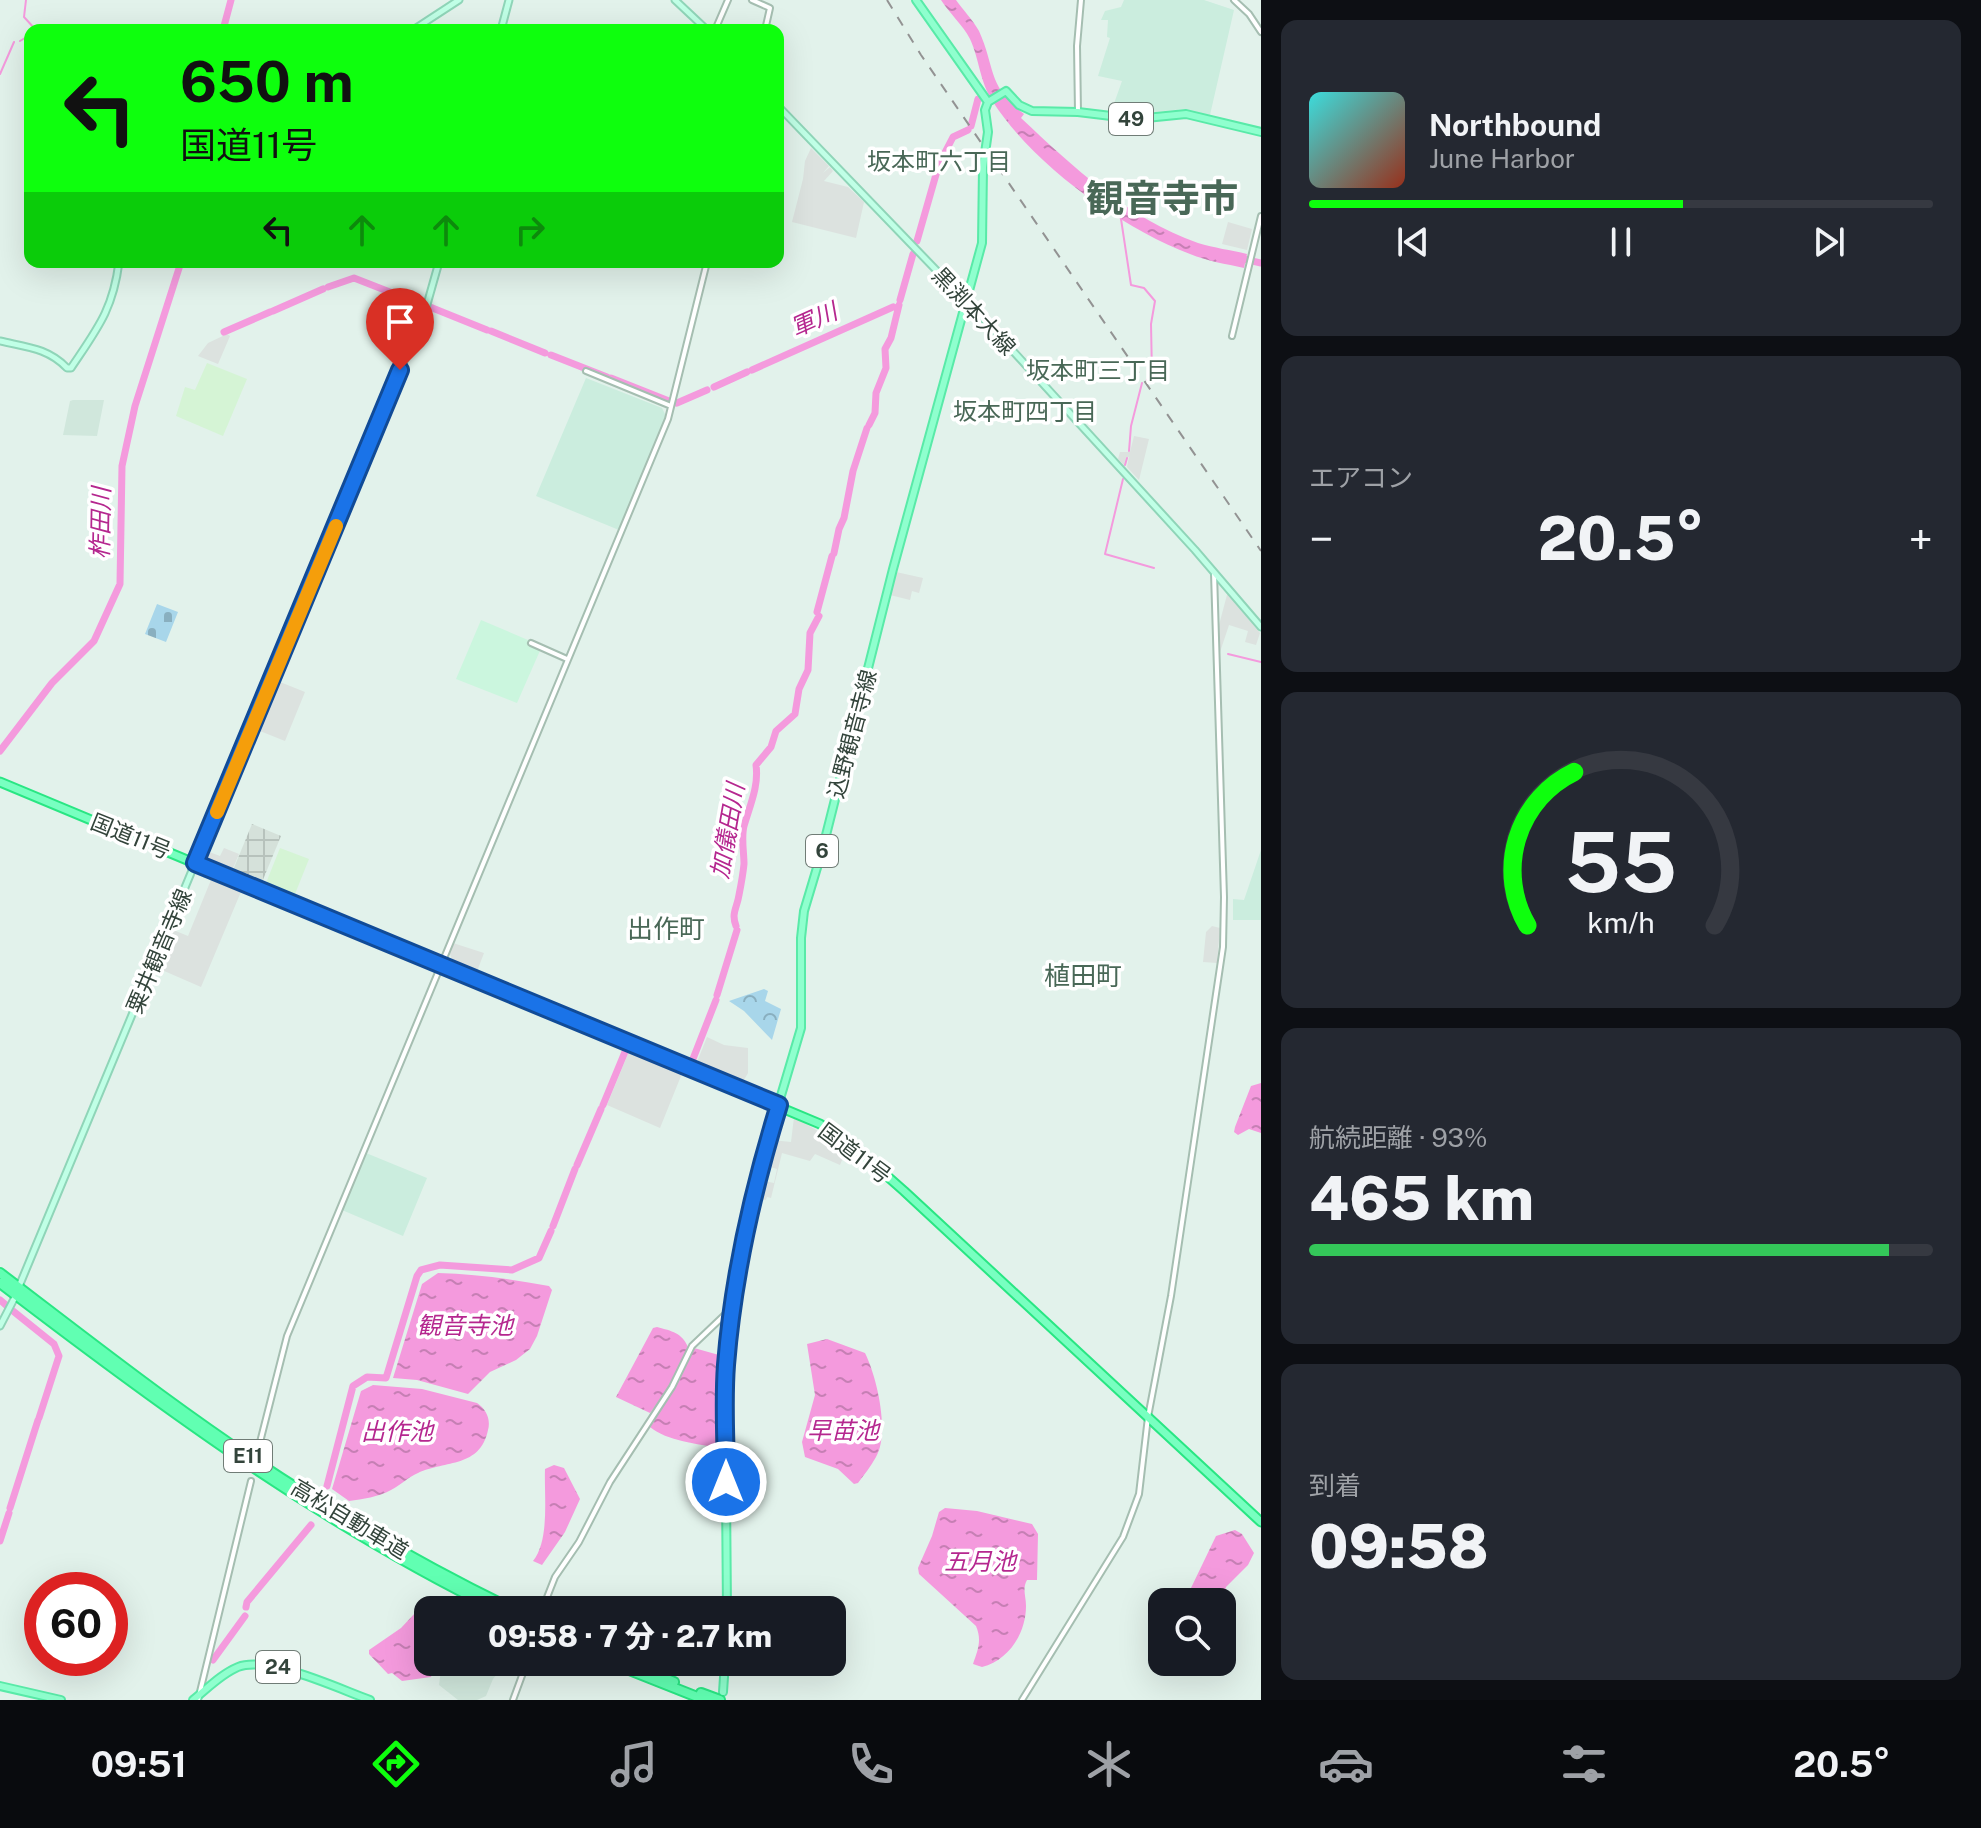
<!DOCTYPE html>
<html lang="ja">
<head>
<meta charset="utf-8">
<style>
  :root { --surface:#171b24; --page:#242831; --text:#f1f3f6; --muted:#9ea1a6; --line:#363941; --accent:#0eff0d }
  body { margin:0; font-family:"Public Sans","Noto Sans JP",sans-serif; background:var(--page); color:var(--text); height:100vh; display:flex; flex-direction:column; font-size:30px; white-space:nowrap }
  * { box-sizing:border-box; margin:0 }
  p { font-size:26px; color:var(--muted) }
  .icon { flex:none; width:44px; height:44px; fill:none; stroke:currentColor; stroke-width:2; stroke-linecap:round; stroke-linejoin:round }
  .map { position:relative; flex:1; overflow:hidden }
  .side { display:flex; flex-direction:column; gap:20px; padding:20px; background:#0d0f14; width:720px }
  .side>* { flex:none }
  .top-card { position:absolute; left:24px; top:24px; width:760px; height:244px; border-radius:16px; box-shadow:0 8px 32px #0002; background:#0eff0d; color:#111; overflow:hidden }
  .controls { position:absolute; left:1148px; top:1588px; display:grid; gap:16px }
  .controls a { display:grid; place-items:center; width:88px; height:88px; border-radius:16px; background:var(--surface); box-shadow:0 8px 32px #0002; font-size:40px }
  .speed { position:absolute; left:24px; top:1572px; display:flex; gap:16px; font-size:40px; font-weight:700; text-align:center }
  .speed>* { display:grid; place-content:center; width:104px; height:104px; border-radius:50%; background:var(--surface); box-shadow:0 8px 32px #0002; line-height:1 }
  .speed .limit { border:12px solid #d22; background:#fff; color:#111 }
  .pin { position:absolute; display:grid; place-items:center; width:68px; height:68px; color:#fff; margin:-82px -34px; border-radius:50% 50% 50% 0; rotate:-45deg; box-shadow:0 0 8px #0007 }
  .pin .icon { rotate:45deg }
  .me { position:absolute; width:88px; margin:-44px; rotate:0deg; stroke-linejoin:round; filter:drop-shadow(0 0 6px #0008) }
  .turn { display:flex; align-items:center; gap:28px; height:168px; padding:0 24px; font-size:36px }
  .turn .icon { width:104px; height:104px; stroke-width:2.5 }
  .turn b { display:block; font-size:56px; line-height:68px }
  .lanes { display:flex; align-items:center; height:76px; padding:0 24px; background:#0003; justify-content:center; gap:40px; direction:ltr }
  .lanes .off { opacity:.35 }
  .big { font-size:60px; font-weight:800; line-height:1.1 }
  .side .card { flex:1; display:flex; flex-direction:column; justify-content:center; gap:12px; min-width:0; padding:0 28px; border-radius:16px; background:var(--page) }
  .side .dial { align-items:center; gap:0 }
  .dial svg { height:208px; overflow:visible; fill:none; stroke:var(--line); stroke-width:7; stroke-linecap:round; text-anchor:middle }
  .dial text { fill:var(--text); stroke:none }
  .song { display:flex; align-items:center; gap:24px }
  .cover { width:96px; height:96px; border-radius:12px; background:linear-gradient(135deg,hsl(180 70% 55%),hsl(10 70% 35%)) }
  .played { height:8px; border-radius:4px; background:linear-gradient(90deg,var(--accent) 60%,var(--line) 60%) }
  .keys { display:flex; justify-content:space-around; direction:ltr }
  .heat { display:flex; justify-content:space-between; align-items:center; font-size:44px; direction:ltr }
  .charge { height:12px; border-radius:6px; background:linear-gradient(90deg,#34c759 93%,var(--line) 0) }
  .trip { position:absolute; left:414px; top:1596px; width:432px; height:80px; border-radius:16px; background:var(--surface); box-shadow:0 8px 32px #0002; font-weight:800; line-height:80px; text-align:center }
  .dock { display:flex; height:128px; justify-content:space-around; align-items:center; background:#090b0e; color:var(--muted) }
  .dock .icon { width:56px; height:56px }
  .dock .current { color:var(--accent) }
  .dock b { font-size:36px; color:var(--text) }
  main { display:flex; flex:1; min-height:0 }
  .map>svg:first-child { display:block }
</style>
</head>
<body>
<main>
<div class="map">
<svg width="1261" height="1700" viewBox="0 0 1261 1700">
  <defs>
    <pattern id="industrial-grid" width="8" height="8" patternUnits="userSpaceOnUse" patternTransform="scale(2)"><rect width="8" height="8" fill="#d5e1da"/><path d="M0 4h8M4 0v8" fill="none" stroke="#b7c2bc"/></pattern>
    <pattern id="forest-crowns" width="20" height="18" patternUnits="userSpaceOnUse" patternTransform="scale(2)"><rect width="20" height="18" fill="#a8d6ea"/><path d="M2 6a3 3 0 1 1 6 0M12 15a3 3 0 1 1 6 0" fill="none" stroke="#89afbf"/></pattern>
    <pattern id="cemetery-stones" width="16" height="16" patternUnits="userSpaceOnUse" patternTransform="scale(2)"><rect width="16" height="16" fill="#a8d6ea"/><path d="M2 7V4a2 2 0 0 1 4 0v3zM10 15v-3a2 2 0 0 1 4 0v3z" fill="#89afbf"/></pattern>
    <pattern id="water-ripples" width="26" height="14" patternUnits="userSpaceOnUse" patternTransform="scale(2)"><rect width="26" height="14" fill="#f49add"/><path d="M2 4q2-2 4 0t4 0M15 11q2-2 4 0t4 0" fill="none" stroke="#c67fb4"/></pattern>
  </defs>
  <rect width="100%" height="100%" fill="#e2f2eb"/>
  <!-- residential -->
  <path fill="#d0e7dc" d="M73 400H104L97 436 63 435 70 401Z
    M442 1662H507L493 1679 486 1696 477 1700H458L439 1685Z"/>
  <!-- commercial -->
  <path fill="#cbf6de" d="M481 620 542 646 517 703 456 679Z"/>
  <!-- industrial -->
  <path fill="url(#industrial-grid)" d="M252 824 281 836 260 887 231 875Z"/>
  <!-- education -->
  <path fill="#cbedde" d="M1124 0H1204L1234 10 1210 115 1183 109 1155 112 1121 109 1111 112 1122 81 1098 76 1110 38 1107 37 1108 20H1101L1105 11 1121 7Z
    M586 378 662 408 666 416 619 530 536 496Z
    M1261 850V920H1233V899L1244 900Z
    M366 1153 427 1178 403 1236 342 1210Z"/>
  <!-- medical -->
  <path fill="#d5f4d5" d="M207 363 247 379 223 436 176 416 185 387 195 390Z
    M280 848 309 859 293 899 264 888Z"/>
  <!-- forest -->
  <path fill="url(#forest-crowns)" d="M764 989 768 991 765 1001 781 1009 772 1040 744 1011 729 1001Z"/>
  <!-- cemetery -->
  <path fill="url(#cemetery-stones)" d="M157 604 178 612 166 642 145 634Z"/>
  <!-- parking -->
  <path fill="#dce2df" d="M811 148 829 166 823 173 830 167 833 171 824 181 848 187 864 202 856 238 792 222 803 179 805 161Z
    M1228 222 1252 229 1247 250 1222 244Z
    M227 334 230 336 218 364 198 356 208 343Z
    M1134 436 1149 439 1139 480 1127 467 1129 457H1126L1124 465 1118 459 1120 452H1130Z
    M896 572 923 578 919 593 912 591 910 600 890 595Z
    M1227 595H1229L1260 633 1256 645 1245 642 1248 631 1229 625 1219 655V625Z
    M275 680 305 692 285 741 255 729Z
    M224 848 239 854 231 873 204 862 201 857 204 850 220 856Z
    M213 875 243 887 201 987 155 967 171 929 188 936Z
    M1212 926 1220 928 1217 963 1203 962 1206 932Z
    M453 943 484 953 476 974 455 966 449 952Z
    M707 1037 724 1045 748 1048V1073L741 1085 695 1067Z
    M630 1049 683 1071 660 1128 607 1105Z
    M794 1117 847 1148 840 1165 815 1154 810 1161 782 1153 771 1198 767 1197 766 1200 754 1198 759 1180 774 1183 777 1169 764 1165 772 1140 791 1142Z"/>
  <!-- water -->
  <path fill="url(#water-ripples)" d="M941 0H956C963 10 973 20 979 31 996 69 987 86 1024 114L1021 118C1074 168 1128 218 1198 243 1214 248 1231 250 1247 254L1244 268C1226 264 1207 261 1190 254 1120 227 1034 165 993 102 979 80 980 61 970 39 963 25 949 13 941 0Z
    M1261 1083V1133L1249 1129 1238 1135 1234 1132 1235 1127 1251 1086Z
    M438 1273C476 1274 512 1279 549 1286L552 1290 537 1336 530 1349 516 1360 490 1372 468 1394 417 1380 393 1378 422 1284Z
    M657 1327C672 1331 682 1333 688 1347L669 1388 650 1413 616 1397 653 1328Z
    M827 1339 865 1353C877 1377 890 1433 876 1457 871 1466 864 1475 858 1483L854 1484 838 1469 805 1457 802 1442 815 1395 807 1344Z
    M694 1348 719 1355 720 1448C698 1444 667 1441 650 1427L676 1385Z
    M373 1385 422 1389 477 1403C486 1409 491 1419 488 1430 480 1468 446 1460 418 1473 408 1477 401 1485 391 1490 378 1497 363 1499 349 1501L332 1489 361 1391Z
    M554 1465 564 1468 580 1499 565 1532 542 1565 533 1561C550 1540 544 1496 545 1469Z
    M945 1508 977 1511 1032 1524 1038 1534 1037 1580H1027C1022 1589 1026 1596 1026 1606 1026 1633 1009 1660 982 1667L973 1664C978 1650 982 1640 976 1626L919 1574 918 1568 932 1536 939 1512Z
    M1235 1530 1242 1534 1254 1553 1248 1565 1226 1587 1222 1603 1190 1590 1216 1536Z
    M416 1612 428 1618V1662H435L431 1677 402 1681 392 1673 388 1674 369 1654V1650L401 1628Z"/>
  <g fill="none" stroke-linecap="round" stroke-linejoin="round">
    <!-- stream -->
    <path stroke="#f49add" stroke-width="2" d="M26 0 24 17 35 29
      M20 41 30 35
      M0 74 14 42
      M1121 219 1131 285 1144 288 1155 301 1151 324 1152 375 1147 380
      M1129 451 1131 426 1142 383
      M1125 465 1127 458
      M1123 479 1105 554 1154 568
      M1228 654 1261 662"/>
    <!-- river -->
    <path stroke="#f49add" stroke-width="7" d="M223 30 231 0
      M971 126 978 99
      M917 241 939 164 953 137 968 130
      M1244 259 1261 263
      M328 287 354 278 423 305
      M900 300 913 254
      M430 307 487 330
      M273 311 323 289
      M491 331 545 353
      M224 332 270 312
      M551 355 607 377
      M752 370 893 307
      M611 378 669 401
      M714 387 747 372
      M677 403 707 390
      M869 425 875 413 876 393 886 368 885 349 891 338 899 305
      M834 553 839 529 844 518 853 471 867 428
      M817 612 832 556
      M0 751 52 683 94 641 120 584 122 466 135 406 181 262
      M736 926C731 913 737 908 739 895 741 885 743 874 744 864 744 852 741 838 744 826 750 805 759 786 756 765L771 747 776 731 795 714 799 689 808 670 810 633 819 616
      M717 995 737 930
      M691 1064 716 1000
      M603 1105 627 1047
      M577 1165 601 1109
      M553 1226 575 1169
      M0 1300 7 1306
      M13 1311 54 1344 59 1356 39 1418
      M327 1486 353 1386 367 1377 386 1378 417 1276 421 1270 440 1265 512 1270 539 1258 551 1231
      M10 1508 38 1420
      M0 1541 9 1513
      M246 1607 247 1602 311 1525
      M213 1660 245 1616"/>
    <defs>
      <path id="tertiary" d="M752 0 770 8 765 30
        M1234 0 1249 14 1261 32
        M715 30 728 0
        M1078 112 1077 46 1081 0
        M1232 336 1261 216
        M586 371 671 406
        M531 643 567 659
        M258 1450 287 1336 668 419 707 262
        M542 1610 555 1577 579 1542 610 1482 672 1387 692 1346 734 1306
        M198 1700 251 1481
        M513 1700 527 1662
        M1022 1700 1123 1537 1139 1494 1148 1417 1171 1296 1223 947 1224 897 1214 573"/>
      <path id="secondary" d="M675 0 707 30
        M413 30 459 0
        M501 30 509 0
        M778 106 991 327 1195 550 1261 627
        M0 341C26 347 48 348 67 368H71C97 329 113 310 119 262
        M20 1284 426 308 439 262
        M0 1326 14 1299"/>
      <path id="primary" d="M916 0 988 102
        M988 102 1006 91 1019 105 1032 111 1078 112 1136 119 1186 114 1261 132
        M727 1610 725 1378 747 1222 753 1190 801 1028V938L804 911 822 851 893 569 982 243 983 167 988 132 985 110 988 102
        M0 1686 61 1700
        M723 1692 725 1662
        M193 1700C207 1689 221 1674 238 1667 268 1655 339 1689 370 1700"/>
      <path id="trunk" d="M0 782 820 1124 861 1153 904 1191 1261 1522"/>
      <path id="motorway" d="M0 1273C92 1343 183 1415 281 1478 356 1527 434 1571 514 1610
        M0 1283C158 1404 318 1522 498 1610
        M609 1662 705 1700
        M627 1662 674 1682
        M701 1693 720 1700"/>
    </defs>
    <!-- tertiary casing -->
    <use href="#tertiary" stroke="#a5beb1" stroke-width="8"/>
    <!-- secondary casing -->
    <use href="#secondary" stroke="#8fd5b8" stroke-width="9"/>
    <!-- primary casing -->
    <use href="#primary" stroke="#59eaa8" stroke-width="10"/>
    <!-- trunk casing -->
    <use href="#trunk" stroke="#29e683" stroke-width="11"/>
    <!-- motorway casing -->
    <use href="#motorway" stroke="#29e683" stroke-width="12"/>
    <!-- tertiary -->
    <use href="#tertiary" stroke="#fff" stroke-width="4"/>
    <!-- secondary -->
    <use href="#secondary" stroke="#c0ffe6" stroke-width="5"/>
    <!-- primary -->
    <use href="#primary" stroke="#8fffce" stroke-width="6"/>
    <!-- trunk -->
    <use href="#trunk" stroke="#78ffc0" stroke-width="7"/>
    <!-- motorway -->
    <use href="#motorway" stroke="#61ffb2" stroke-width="8"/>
    <!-- rail -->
    <path stroke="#939393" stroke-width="2" stroke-dasharray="10 10" stroke-linecap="butt" d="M887 0 921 55 1261 551"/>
  </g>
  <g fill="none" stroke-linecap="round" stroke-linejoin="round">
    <defs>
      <path id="route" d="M400 370 195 863 779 1105C753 1189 733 1276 726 1365 723 1404 726 1443 726 1482"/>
    </defs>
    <!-- route casing -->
    <use href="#route" stroke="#114b97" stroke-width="20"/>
    <!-- route -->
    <use href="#route" stroke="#1a73e8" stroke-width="14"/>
    <!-- slow -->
    <path stroke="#f59e0b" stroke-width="14" d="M217 812 336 526"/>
  </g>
  <g text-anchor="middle" stroke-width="7" stroke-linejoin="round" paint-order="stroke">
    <!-- shield labels -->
    <g fill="#fff" stroke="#707c76" stroke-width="2">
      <rect x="1109" y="103" width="44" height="32" rx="6"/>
      <rect x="806" y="835" width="32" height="32" rx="6"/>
      <rect x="224" y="1440" width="48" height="32" rx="6"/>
      <rect x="256" y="1651" width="44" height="32" rx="6"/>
    </g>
    <g font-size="20" font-weight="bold" fill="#33443b">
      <text x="1131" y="126">49</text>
      <text x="822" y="858">6</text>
      <text x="248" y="1463">E11</text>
      <text x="278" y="1674">24</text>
    </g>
    <!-- street labels -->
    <g font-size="22" fill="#33443b" stroke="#fff">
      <text transform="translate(974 311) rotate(47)" y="8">黒渕本大線</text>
      <text transform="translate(852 734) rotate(-75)" y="8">込野観音寺線</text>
      <text transform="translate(131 836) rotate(22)" y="8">国道11号</text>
      <text transform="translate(159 951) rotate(-67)" y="8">粟井観音寺線</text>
      <text transform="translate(855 1153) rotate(37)" y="8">国道11号</text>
      <text transform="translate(350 1519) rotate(31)" y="8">高松自動車道</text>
    </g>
    <!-- neighbourhood labels -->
    <g font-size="24" fill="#496857" stroke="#fff">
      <text x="939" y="170">坂本町六丁目</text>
      <text x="1098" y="379">坂本町三丁目</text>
      <text x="1025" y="420">坂本町四丁目</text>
    </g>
    <!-- water labels -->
    <g font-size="24" font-style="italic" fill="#b5278f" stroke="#fff">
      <text transform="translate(814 320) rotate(-24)" y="8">軍川</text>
      <text transform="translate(101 523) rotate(-89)" y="8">柞田川</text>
      <text transform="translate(728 831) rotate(-80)" y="8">加儀田川</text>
      <text x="465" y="1334">観音寺池</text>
      <text x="843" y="1439">早苗池</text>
      <text x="397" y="1440">出作池</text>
      <text x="980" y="1570">五月池</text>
    </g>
    <!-- quarter labels -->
    <g font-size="26" fill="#496857" stroke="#fff">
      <text x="666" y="938">出作町</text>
      <text x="1083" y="985">植田町</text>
    </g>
    <!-- town labels -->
    <g font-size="38" font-weight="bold" fill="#496857" stroke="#fff">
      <text x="1162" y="212">観音寺市</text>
    </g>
  </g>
</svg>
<div class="controls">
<a><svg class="icon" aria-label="search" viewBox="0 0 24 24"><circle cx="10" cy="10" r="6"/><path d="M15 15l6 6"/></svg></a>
</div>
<div class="speed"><div class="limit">60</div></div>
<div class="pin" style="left:400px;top:370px;background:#d93025"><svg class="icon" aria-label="arrive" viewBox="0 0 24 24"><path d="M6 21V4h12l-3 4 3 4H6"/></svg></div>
<svg class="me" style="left:726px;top:1482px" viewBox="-20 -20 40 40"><circle r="17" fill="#1a73e8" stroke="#fff" stroke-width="3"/><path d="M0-11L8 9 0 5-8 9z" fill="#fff"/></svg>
<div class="trip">09:58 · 7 分 · 2.7 km</div>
<div class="top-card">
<div class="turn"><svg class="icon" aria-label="left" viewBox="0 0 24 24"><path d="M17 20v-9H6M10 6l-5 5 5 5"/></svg><div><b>650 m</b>国道11号</div></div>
<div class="lanes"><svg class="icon" aria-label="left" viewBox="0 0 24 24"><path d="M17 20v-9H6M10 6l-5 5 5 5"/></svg><svg class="icon off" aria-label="ahead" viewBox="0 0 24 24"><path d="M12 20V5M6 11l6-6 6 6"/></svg><svg class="icon off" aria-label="ahead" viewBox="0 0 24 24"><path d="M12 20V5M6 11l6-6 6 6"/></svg><svg class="icon off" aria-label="right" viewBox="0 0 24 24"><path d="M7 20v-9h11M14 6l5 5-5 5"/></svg></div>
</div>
</div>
<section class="side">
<div class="card">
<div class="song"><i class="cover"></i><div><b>Northbound</b><p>June Harbor</p></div></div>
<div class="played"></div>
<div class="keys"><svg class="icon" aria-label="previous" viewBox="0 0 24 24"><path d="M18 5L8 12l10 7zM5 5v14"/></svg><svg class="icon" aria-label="pause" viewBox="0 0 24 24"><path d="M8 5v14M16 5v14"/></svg><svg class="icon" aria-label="next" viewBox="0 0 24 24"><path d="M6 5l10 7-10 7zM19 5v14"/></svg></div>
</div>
<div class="card"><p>エアコン</p>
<div class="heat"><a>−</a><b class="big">20.5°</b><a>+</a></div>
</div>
<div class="card dial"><svg viewBox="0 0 100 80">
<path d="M14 69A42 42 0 1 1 86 69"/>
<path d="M14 69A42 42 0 0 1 32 10" stroke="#0eff0d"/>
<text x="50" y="56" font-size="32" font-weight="700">55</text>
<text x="50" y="72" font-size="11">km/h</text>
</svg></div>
<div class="card"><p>航続距離 · 93%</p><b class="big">465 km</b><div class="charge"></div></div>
<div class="card"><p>到着</p><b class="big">09:58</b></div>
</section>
</main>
<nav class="dock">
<b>09:51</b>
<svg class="icon current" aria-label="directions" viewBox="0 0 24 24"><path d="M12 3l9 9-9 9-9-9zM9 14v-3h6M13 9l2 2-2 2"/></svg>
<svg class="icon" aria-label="music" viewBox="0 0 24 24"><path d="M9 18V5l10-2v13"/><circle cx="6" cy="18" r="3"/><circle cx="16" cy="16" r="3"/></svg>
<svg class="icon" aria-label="phone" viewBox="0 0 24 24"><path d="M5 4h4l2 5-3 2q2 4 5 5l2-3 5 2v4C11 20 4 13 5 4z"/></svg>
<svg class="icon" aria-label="climate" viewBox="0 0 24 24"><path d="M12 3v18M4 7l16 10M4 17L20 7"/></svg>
<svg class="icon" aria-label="car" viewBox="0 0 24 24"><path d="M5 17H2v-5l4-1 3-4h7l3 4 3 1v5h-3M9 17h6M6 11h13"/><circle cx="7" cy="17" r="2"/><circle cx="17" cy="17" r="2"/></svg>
<svg class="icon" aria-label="filters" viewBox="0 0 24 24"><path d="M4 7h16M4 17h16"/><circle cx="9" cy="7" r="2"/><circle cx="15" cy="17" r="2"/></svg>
<b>20.5°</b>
</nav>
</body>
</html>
